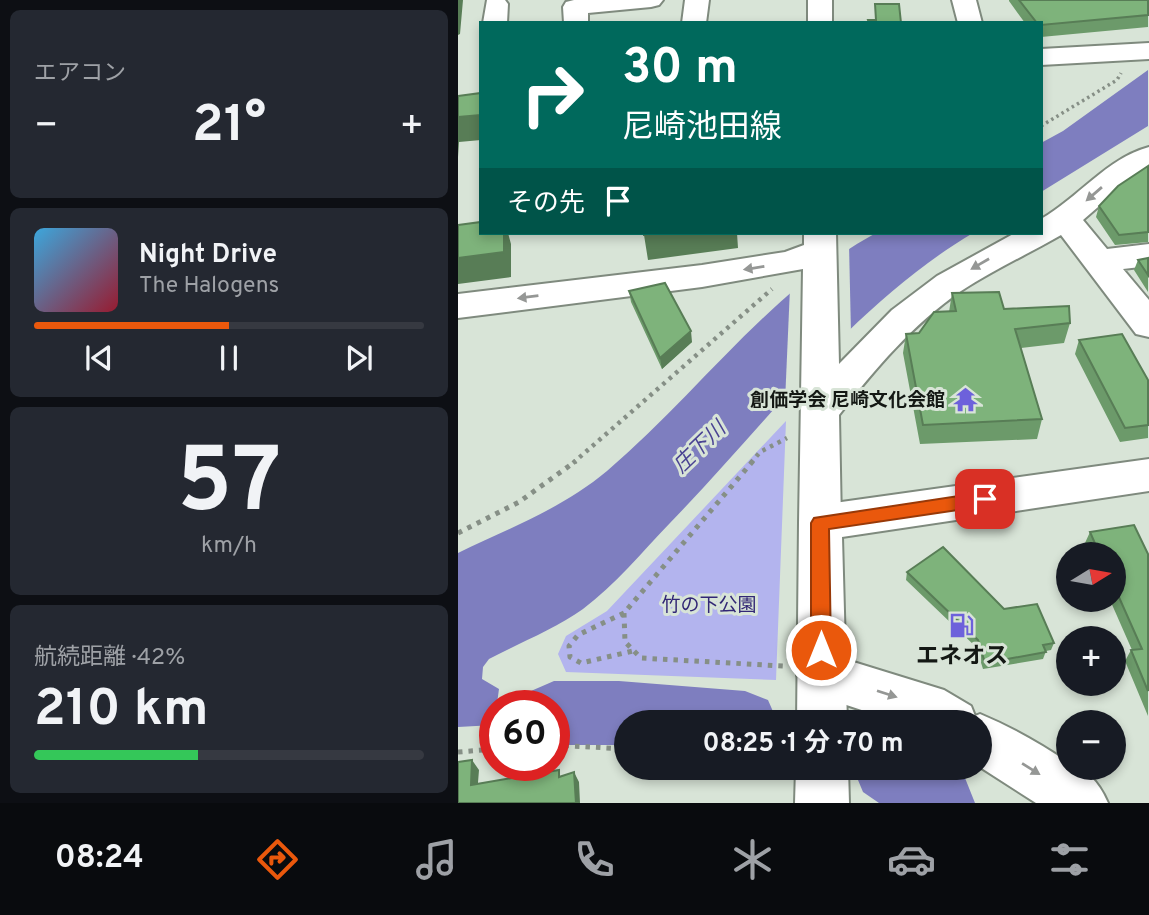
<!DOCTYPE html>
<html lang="ja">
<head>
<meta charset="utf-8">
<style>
  :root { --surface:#171b24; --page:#242831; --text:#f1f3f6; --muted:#9ea1a6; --line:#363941; --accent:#ea580c }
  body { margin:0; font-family:Overpass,"Noto Sans JP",sans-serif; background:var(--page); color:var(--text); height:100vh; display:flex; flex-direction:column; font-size:26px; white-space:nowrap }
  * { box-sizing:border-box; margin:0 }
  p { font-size:23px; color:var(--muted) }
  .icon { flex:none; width:38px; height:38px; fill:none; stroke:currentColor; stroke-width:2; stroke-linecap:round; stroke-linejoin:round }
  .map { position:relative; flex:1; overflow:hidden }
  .side { display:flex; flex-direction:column; gap:10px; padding:10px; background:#0d0f14; width:458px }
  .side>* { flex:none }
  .banner { position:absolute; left:21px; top:21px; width:564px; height:214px; border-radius:0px; box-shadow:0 4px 10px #0003; background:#00695c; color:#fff; overflow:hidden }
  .needle { width:46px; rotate:79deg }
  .controls { position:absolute; left:598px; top:542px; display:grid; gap:14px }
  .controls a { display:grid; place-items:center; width:70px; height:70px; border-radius:50%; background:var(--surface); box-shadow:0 4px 10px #0003; font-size:35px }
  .speed { position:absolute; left:21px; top:690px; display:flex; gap:14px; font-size:35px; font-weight:700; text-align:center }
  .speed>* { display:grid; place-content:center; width:91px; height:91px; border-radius:50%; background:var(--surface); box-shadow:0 4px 10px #0003; line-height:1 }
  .speed .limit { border:10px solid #d22; background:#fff; color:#111 }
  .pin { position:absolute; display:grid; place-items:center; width:60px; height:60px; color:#fff; margin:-30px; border-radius:14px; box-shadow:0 4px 10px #0006 }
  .me { position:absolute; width:77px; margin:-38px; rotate:0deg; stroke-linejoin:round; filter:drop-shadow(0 0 5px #0008) }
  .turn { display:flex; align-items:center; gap:24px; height:147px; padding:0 28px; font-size:32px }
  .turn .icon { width:91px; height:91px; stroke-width:2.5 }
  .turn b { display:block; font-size:49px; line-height:60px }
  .then { display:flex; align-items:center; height:66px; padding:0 28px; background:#0003; gap:14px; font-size:26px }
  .big { font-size:52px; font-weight:700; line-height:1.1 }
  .side .tile { flex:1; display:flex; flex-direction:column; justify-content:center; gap:10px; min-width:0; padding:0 24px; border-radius:10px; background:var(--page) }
  .side .dial { align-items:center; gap:0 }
  .dial b { font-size:91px; line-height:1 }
  .song { display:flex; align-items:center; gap:21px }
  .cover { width:84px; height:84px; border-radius:10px; background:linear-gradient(135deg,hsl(200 70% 55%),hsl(350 70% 35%)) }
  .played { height:7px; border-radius:4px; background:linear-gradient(90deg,var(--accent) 50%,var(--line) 50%) }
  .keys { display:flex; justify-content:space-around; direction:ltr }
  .heat { display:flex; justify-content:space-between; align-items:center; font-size:38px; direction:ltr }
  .charge { height:10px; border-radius:5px; background:linear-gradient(90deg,#34c759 42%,var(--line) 0) }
  .trip { position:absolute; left:156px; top:710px; width:378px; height:70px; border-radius:35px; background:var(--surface); box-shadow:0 4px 10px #0003; font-weight:700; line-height:70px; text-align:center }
  .tabs { display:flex; height:112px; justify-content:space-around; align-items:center; background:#090b0e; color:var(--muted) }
  .tabs .icon { width:49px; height:49px }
  .tabs .selected { color:var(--accent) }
  .tabs b { font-size:32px; color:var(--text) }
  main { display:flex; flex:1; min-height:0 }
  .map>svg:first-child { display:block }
</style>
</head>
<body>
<main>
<section class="side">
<div class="tile"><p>エアコン</p>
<div class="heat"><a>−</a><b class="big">21°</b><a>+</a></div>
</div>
<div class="tile">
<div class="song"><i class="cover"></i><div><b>Night Drive</b><p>The Halogens</p></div></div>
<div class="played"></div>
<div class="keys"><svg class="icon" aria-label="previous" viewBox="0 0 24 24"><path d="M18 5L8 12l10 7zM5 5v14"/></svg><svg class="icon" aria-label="pause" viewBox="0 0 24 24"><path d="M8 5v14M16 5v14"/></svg><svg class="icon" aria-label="next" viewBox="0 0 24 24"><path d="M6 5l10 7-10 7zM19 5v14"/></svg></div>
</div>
<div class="tile dial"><b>57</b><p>km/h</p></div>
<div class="tile"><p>航続距離 · 42%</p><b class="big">210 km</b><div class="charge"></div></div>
</section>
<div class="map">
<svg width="691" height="803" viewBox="0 0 691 803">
  <rect width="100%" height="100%" fill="#d8e4d7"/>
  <!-- green -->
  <path fill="#b3b4ee" d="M328 421 318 680 108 672 100 654 108 636 149 611Z"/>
  <!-- water -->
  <path fill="#7e7ebf" d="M690 70V126L583 192V143L605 131Z
    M418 233H515C394 305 309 423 212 523 184 552 157 585 125 609 97 629 61 643 31 659L25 667 24 679 41 689 36 725 0 727V553C50 529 105 508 149 471 240 394 311 291 418 233Z"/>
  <!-- pier -->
  <path fill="#d8e4d7" d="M391 244 393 334 327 402 332 288Z"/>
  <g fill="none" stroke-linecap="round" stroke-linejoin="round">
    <!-- river -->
    <path fill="#7e7ebf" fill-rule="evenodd" d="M96 681H161L287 691 310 700 320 723H168V745H96V705H66L73 691Z
      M395 768H491L507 778 517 803H421L405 792Z"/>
    <defs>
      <path id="minor" d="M29 0H47L50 4 49 23H25Z
        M116 0H205L201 5 193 7 130 13V23H106L105 7 108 2Z
        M227 0H251L248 23H224Z
        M350 0H374V23H350Z
        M494 0H518L524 23H500Z
        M691 43V59L583 65V49Z
        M691 147V170L655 194 625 220 649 249 691 244V266L665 269 691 300V337L678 334 603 235C570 254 535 270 503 291 455 324 417 369 381 415L383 523 377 536 362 541 347 536 341 523 345 269 244 287 0 318V294L244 265 327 252 346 245V233H378L381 364 434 310 479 276 557 233H583V219C619 199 649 158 691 147Z
        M363 652 486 690 513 706 517 716 522 714C553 727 583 744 611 763V768C631 768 643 787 650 803H578L522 767V723H443L346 691 339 675 346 659Z"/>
      <path id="major" d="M691 459V491L384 537 389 723H339L341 523 347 510 362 505Z
        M338 768H390L391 803H337Z"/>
    </defs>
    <!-- minor casing -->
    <use href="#minor" stroke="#7f8a7e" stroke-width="4"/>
    <!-- major casing -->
    <use href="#major" stroke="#7f8a7e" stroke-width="4"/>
    <!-- path-far2 -->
    <path stroke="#868f86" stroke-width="3.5" stroke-dasharray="2.5 3.5" stroke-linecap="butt" d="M583 126 659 80 663 73"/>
    <!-- path-far1 -->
    <path stroke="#868f86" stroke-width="4.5" stroke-dasharray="3.5 5" stroke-linecap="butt" d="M115 463 314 289
      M293 463 302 452 329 438"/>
    <!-- path -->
    <path stroke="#868f86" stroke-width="5" stroke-dasharray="4.5 6" stroke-linecap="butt" d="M295 461 166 613 167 642 183 658 325 666
      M0 533 61 502 118 461
      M166 613 120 635 111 646 112 657 123 663 175 651
      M96 745 168 749
      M0 752 37 749"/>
    <!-- minor -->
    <use href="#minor" fill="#fff" fill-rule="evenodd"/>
    <!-- major -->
    <use href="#major" fill="#fff" fill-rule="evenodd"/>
  </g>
  <!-- wall -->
  <path fill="#6c9a6a" d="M551 0H690V27L583 37V23H567L551 1Z
    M690 166V242L657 245 638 217 641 206Z
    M690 258V292L676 270 680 260Z
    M171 291 234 342 204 369 173 302Z
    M494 293 546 309 612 323 606 343 563 348 584 419 579 439 462 444 445 353 448 334 461 333 491 312Z
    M621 340 690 380V438L662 442 617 354Z
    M632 532 690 554V716L667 661 673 650H674L652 600H656V555H632L627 543Z
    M449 572 546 609 596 643 593 650 588 651 585 659 525 669 518 647 448 580Z"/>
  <!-- shaded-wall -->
  <path fill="#587d56" d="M0 0H5L2 34 0 35Z
    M23 115V140L1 142 0 157V117Z
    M46 233H50L53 244V277L0 284V258Z
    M206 233H279L280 248 190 260 186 235Z
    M233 331 234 342 204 369 202 358Z
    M14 760 21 770 19 795 13 785Z
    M116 772 121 782 122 803H118Z"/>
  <!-- building -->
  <path fill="#7eb37b" stroke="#587d56" stroke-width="2" d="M561 0H690V15L583 25V23H579Z
    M417 4H441L443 23H411L410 20H418Z
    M23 93V115L0 117V96Z
    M690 166V232L661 235 641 206 660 186Z
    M23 222V233H46V252L0 258V225Z
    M186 233H206L186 235Z
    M690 258V275L680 260Z
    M207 283 233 331 202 358 171 291Z
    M541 292 546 309 611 306 612 323 557 329 584 419 465 425 448 334 461 333 476 312 498 311 494 293Z
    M664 334 690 380V425L667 428 621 340Z
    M676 525 690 554V691L673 650 684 649 656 586V555H642L632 532Z
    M485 547 546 609 579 604 596 643 585 645 588 652 527 663 520 640 449 572Z
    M14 760 13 785 101 770V777L116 772 118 803H0V762Z"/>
  <!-- one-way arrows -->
  <defs><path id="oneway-solid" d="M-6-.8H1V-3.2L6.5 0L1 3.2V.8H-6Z" transform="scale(1.75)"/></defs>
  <g fill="#959795">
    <use href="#oneway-solid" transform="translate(636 194) rotate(139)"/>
    <use href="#oneway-solid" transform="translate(522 264) rotate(150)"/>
    <use href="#oneway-solid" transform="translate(296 268) rotate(171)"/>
    <use href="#oneway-solid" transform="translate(70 297) rotate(173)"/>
    <use href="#oneway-solid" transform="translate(429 694) rotate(18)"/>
    <use href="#oneway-solid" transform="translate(573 769) rotate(32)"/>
  </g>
  <!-- route -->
  <path fill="#ea580c" stroke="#983908" stroke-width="2" d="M527 492 533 494 536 499 533 504 527 506 371 529 373 650 370 656 363 659 356 656 353 650V523L356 518Z"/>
  <!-- icons -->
  <defs>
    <symbol id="temple-bare" viewBox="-9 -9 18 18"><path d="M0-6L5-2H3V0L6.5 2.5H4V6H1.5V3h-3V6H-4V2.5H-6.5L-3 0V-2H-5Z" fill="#6d61db" stroke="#d8e4d7" stroke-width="2.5" paint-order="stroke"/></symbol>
    <symbol id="fuel-bare" viewBox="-9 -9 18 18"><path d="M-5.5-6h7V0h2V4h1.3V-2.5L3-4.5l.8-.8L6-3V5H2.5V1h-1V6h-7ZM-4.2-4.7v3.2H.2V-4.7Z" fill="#6d61db" stroke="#d8e4d7" stroke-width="2.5" paint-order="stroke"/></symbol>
  </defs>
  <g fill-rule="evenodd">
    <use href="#temple-bare" x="490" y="382" width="35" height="35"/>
    <use href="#fuel-bare" x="486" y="608" width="35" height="35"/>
  </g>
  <g text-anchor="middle" stroke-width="6" stroke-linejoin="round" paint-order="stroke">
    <!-- poi labels -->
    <g font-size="19" font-weight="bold" fill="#141814" stroke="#d8e4d7" text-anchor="end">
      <text x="487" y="406">創価学会 尼崎文化会館</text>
    </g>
    <!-- park labels -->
    <g font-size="19" fill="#322775" stroke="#d8e4d7">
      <text x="251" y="611">竹の下公園</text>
    </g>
    <!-- water labels -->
    <g font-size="21" font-style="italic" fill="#4a4393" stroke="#d8e4d7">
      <text transform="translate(241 447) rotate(-44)" y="7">庄下川</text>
    </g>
    <!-- near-poi labels -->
    <g font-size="23" font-weight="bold" fill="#141814" stroke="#d8e4d7">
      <text x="504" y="663">エネオス</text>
    </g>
  </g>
</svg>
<div class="controls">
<a><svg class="needle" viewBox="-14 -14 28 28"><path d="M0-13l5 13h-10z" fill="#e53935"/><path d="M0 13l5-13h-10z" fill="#9ea1a6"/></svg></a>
<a>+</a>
<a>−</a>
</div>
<div class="speed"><div class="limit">60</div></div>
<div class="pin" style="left:527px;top:499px;background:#d93025"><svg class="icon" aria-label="arrive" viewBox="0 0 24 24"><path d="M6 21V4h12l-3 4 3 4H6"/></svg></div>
<svg class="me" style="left:363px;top:650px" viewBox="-20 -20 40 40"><circle r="17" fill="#ea580c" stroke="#fff" stroke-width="3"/><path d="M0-11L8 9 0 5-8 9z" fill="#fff"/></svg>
<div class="trip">08:25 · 1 分 · 70 m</div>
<div class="banner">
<div class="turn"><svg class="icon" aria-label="right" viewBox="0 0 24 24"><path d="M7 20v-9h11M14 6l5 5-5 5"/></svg><div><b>30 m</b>尼崎池田線</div></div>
<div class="then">その先<svg class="icon" aria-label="arrive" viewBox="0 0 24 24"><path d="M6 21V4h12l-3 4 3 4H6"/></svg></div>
</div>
</div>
</main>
<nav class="tabs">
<b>08:24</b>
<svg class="icon selected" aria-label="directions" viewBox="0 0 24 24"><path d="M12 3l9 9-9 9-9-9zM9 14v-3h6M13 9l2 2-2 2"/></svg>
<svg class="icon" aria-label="music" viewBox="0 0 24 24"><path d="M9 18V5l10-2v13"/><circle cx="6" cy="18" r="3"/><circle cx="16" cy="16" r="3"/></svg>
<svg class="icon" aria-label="phone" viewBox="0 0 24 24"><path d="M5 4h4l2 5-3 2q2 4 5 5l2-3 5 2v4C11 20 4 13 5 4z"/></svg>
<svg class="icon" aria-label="climate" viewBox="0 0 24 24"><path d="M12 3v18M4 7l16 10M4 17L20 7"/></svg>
<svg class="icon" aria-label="car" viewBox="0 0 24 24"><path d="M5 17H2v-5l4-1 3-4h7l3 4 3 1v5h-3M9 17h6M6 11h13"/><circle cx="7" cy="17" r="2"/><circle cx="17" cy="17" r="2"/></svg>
<svg class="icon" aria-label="filters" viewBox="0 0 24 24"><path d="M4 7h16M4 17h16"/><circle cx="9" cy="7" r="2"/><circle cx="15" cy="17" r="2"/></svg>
</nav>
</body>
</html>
